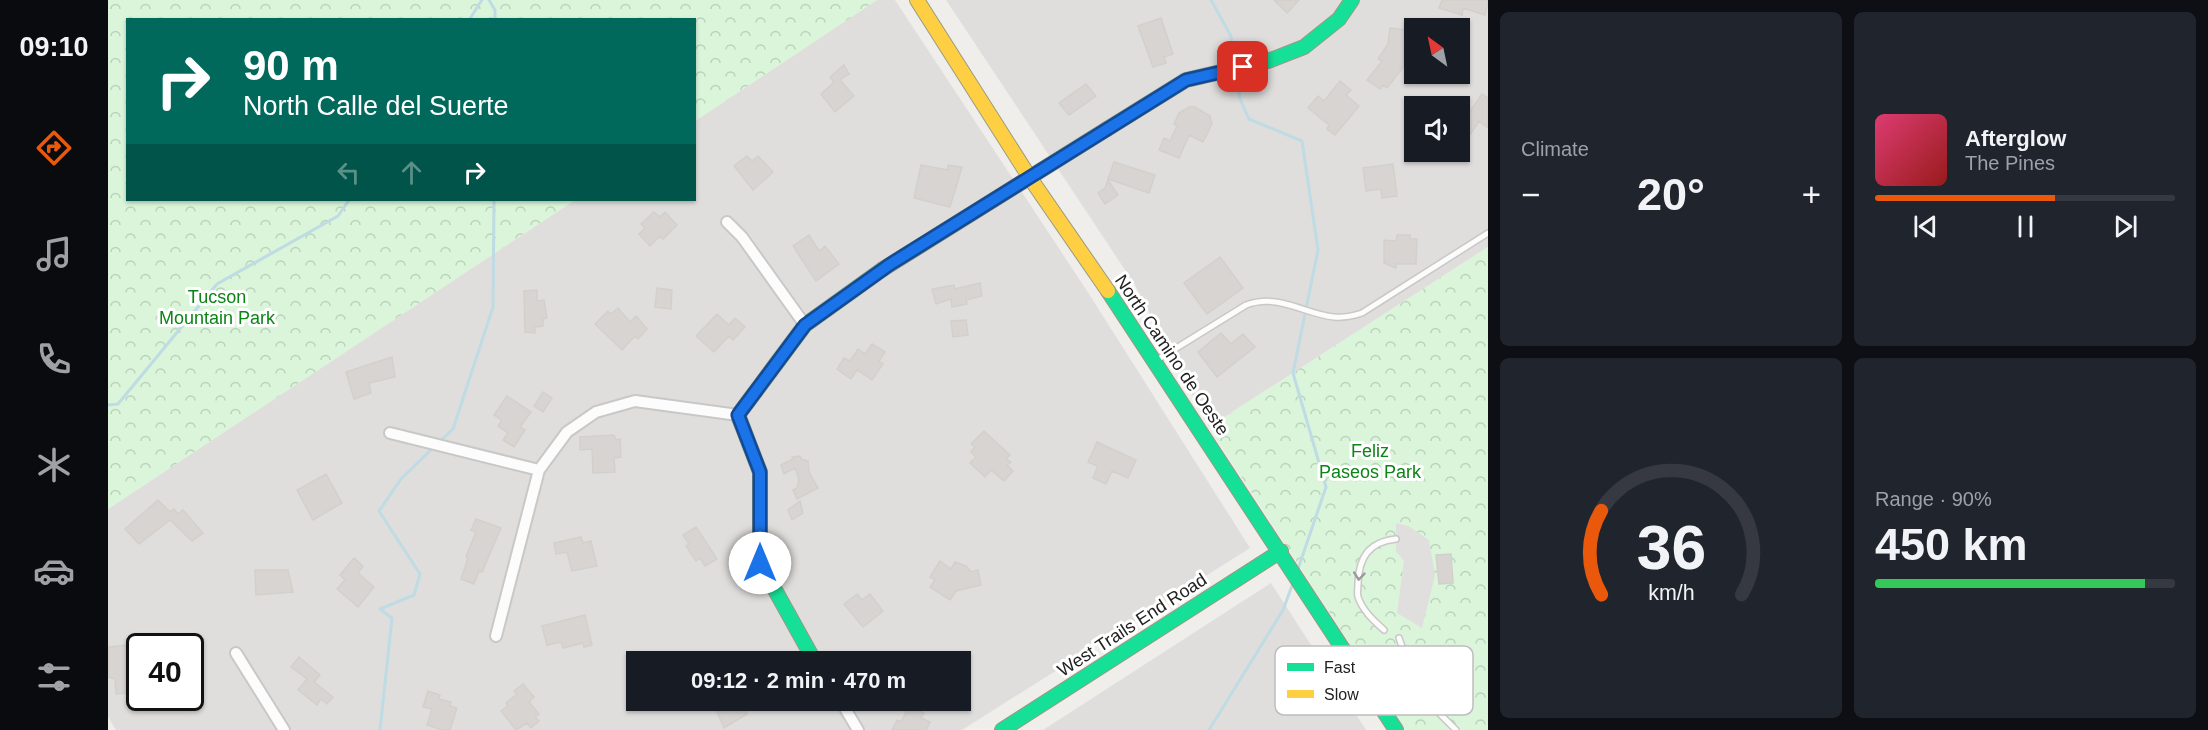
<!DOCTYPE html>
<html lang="en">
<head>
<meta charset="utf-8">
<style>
  :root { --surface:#171b24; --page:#20242c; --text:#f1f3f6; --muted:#9ea1a6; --line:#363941; --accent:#ea580c }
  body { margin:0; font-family:Arial,sans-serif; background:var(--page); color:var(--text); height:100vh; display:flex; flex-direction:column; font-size:22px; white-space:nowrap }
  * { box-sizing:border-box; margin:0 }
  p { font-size:20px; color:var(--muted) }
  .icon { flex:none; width:33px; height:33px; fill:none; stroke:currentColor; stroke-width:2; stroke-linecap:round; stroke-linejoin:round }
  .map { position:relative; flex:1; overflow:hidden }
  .details { display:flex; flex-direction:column; gap:12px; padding:12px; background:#0d0f14; width:720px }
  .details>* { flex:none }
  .guide { position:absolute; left:18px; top:18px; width:570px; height:183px; border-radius:0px; box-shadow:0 2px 4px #0004; background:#00695c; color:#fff; overflow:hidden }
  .needle { width:39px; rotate:327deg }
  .tools { position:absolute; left:1296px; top:18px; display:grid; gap:12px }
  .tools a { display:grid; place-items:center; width:66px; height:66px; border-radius:0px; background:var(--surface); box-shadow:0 2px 4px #0004; font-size:30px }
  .speed { position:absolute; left:18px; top:633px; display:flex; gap:12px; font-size:30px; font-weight:700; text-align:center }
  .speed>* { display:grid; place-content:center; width:78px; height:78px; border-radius:50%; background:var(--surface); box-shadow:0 2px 4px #0004; line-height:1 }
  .speed .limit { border:3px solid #111; border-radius:9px; background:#fff; color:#111 }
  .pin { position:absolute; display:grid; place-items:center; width:51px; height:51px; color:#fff; margin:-26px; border-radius:12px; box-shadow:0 3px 9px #0006 }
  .me { position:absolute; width:66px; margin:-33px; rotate:0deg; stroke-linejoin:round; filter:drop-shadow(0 0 4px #0008) }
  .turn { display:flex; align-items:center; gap:21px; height:126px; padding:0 18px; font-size:27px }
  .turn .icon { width:78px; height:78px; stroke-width:2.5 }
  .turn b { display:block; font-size:42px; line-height:51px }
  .lanes { display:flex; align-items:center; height:57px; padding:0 18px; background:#0003; justify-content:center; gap:30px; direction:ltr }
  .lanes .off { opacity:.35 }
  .big { font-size:45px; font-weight:600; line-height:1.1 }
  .details .tile { flex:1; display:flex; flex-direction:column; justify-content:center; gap:9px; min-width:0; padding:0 21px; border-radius:9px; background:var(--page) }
  .details .dial { align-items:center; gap:0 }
  .dial svg { height:156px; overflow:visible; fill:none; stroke:var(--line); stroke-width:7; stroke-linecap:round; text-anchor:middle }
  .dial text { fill:var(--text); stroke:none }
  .song { display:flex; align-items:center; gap:18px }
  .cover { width:72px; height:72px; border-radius:9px; background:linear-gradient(135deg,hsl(340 70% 55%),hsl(0 70% 35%)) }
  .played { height:6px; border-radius:3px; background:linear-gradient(90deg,var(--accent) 60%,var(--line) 60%) }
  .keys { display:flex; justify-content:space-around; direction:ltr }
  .heat { display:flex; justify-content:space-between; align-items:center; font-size:33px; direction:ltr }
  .charge { height:9px; border-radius:4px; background:linear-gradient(90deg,#34c759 90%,var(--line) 0) }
  .details .tiles { flex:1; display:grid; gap:12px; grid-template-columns:repeat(2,1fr) }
  .trip { position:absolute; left:518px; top:651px; width:345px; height:60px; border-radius:0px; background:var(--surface); box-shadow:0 2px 4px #0004; font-weight:600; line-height:60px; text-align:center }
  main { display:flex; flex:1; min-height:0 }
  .menu { display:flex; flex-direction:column; width:108px; justify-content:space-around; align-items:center; background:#090b0e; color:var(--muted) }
  .menu .icon { width:42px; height:42px }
  .menu .current { color:var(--accent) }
  .menu b { font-size:27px; color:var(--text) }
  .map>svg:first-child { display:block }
</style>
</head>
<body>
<main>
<nav class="menu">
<b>09:10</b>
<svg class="icon current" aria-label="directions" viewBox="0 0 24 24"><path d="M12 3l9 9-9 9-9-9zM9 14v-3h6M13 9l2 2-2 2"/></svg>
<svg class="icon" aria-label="music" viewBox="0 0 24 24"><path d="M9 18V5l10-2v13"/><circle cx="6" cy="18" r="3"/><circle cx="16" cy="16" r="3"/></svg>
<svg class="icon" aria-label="phone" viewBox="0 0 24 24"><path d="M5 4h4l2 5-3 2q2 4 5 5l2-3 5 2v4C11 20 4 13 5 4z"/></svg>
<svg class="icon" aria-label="climate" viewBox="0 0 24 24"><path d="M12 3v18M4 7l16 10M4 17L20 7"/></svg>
<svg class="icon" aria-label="car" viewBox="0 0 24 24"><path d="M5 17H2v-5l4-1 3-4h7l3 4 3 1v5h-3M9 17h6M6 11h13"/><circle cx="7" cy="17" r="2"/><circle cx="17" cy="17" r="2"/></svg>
<svg class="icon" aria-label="filters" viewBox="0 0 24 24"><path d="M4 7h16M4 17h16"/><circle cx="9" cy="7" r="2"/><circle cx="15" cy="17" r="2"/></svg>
</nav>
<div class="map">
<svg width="1380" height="730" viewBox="0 0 1380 730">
  <defs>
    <pattern id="park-crowns" width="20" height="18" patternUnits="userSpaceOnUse" patternTransform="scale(1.5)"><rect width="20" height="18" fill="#daf5da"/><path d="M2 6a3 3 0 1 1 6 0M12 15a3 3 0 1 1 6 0" fill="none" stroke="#bbd2bb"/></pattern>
  </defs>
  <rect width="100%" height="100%" fill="#f0eeeb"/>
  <!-- residential -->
  <path fill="#dfdedc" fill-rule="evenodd" d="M769 0H787L981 294 1142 548 854 730H8L0 717V509L467 200H586L587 121ZM32 646H82V698H32ZM528 662H852V700H528Z
    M838 0H1380V247L1101 427 1027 285ZM1306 28H1352V74H1306ZM1306 106H1352V152H1306Z
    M1163 583 1258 730H935Z"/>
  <!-- park -->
  <path fill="url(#park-crowns)" d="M0 0H769L587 121 586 20H20V200H467L0 509Z
    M1380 247V730H1298L1101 427Z"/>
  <!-- parking -->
  <path fill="#e0dfde" d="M1288 523 1300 526 1321 540 1327 575 1314 628 1289 613 1296 561 1288 551Z"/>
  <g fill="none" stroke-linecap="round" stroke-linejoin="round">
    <!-- stream -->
    <path stroke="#bfdbe3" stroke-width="3" d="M381 0 387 10V20
      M1103 0 1123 36 1127 64
      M361 20 374 0
      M1128 74 1132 99 1141 119 1194 141 1210 250 1185 373 1218 487 1190 569
      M0 405 10 404 109 284 230 216 241 200
      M331 442 345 429 385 307 386 200
      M272 730 284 618 272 609 306 595 312 574 271 511 293 479 326 447
      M1101 730 1175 610 1185 583"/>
  </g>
  <!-- building -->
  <path fill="#d7d4d2" stroke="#d3d0cc" stroke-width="1.5" d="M1166 0H1191L1179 13Z
    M1334 0H1380V4L1377 15 1355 8 1354 15 1331 8Z
    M1053 18 1065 54 1056 57 1058 63 1045 67 1030 26Z
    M1282 28 1298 30 1295 57 1297 65 1279 88 1275 85 1272 89 1259 80 1274 61 1270 59 1280 44Z
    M736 65 741 74 732 80 746 96 727 112 713 94 726 82 722 77Z
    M1232 81 1243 90 1238 95 1251 106 1227 135 1219 129 1221 125 1200 108 1210 96 1216 101Z
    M978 84 988 96 961 115 951 103Z
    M1374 94 1380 98V128L1371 121 1352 150V126Z
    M1081 107H1087L1102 116 1104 124 1095 142 1081 135 1071 158 1051 150 1056 138 1062 141 1069 126 1066 124 1071 113Z
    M639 156 644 161 650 156 665 172 645 190 626 166Z
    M1006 162 1047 175 1041 193 1000 179Z
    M1285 164 1289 196 1274 198 1273 189 1258 191 1255 168Z
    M813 165 840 170V165L854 167 842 207 806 198Z
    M1000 180 1010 195 997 204 990 193 997 188Z
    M546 212 552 217 557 212 569 225 555 239 552 236 542 246 531 234 537 228 533 224Z
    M701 235 711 251 717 246 731 264 708 281 685 246Z
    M1289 235H1302V239H1309L1308 264H1288V268L1276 263V240L1288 241Z
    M1112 257 1135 288 1099 314 1076 283Z
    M872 283 874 296 858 300 859 304 844 307 843 299 828 304 824 289 846 285 847 289Z
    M549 288 564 290 563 309 547 307Z
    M429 290V301L436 300 439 318 435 319V326L427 327V333L417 332 416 291Z
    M510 308 522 322 528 316 539 329 530 339 527 336 514 350 487 324 500 311 503 314Z
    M609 314 621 325 627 318 637 327 625 340 621 336 606 352 588 336Z
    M858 320 860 335 845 337 843 321Z
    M1113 333 1123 344 1135 334 1147 347 1109 377 1090 352Z
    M764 344 777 352 771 361 775 364 764 380 749 370 743 379 729 369 736 358 742 361 750 349 757 354Z
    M284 357 287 377 261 383 263 393 246 399 238 372Z
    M435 392 444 398 435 412 426 406Z
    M399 396 423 412 412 427 417 430 406 447 395 440 400 433 390 426 394 420 386 415Z
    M876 431 902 455 898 459 903 462 899 465 905 471 896 481 883 470 877 477 862 463 868 457 863 452 867 447 863 444Z
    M506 435 508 440 512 439 513 457 506 458 507 472 485 473 484 449 472 450V437Z
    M989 442 1028 460 1020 478 1004 471 998 484 985 478 990 466 980 462Z
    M692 456 693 459 700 461 701 472 710 488 689 499 685 490 689 488 691 480 687 468 676 474 673 465 685 459 684 457Z
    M218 474 234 503 205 520 189 490Z
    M50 500 62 512 66 509 70 514 75 510 95 533 84 541 62 520 31 544 17 529Z
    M692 501 695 513 684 520 680 510Z
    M368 519 393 528 374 572 371 571 366 584 353 579 360 558 358 557 368 532 363 530Z
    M588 527 609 559 597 566 592 558 588 561 578 546 581 544 575 535Z
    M473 537 475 543 483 541 489 566 464 571 459 552 448 554 446 543Z
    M1343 554 1345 583 1331 584 1328 555Z
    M246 558 255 566 250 573 266 587 250 607 229 589 237 580 232 575Z
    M832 561 843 569 847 562 858 566 863 572 870 570 873 585 848 591 842 600 822 587 827 580 822 577Z
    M147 570H180L185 592 148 595Z
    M749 594 754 600 762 594 775 611 755 627 736 604Z
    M477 615 484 645 476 647 475 643 455 648 453 642 439 645 434 626Z
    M21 645 22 655H31L32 692 8 694 7 679 0 677V647Z
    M191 657 212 675 206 682 225 697 219 704 213 699 209 705 190 690 199 679 183 667Z
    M415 684 426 697 421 702 431 714 427 717 431 721 423 728 419 723 408 730 393 711 400 706 398 703 409 694 406 691Z
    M320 691 332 695 331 699 343 702 342 706 349 708 342 730H334L319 725 324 709 315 707Z
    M604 700H632L639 714 616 728Z
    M801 706 816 713 813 718 822 722 818 730H784L789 720 793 722Z"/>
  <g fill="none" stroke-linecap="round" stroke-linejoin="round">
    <defs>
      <path id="lane" d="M1049 360 1138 305C1171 293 1196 314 1226 317 1236 318 1245 316 1254 313L1380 233
        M1276 630C1265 620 1255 611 1250 597 1249 593 1250 588 1250 583 1251 557 1261 542 1288 539
        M1291 638 1303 672 1322 704 1348 730"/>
      <path id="street" d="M619 222 634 237 697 325
        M282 433 431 470 459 432 488 412 527 401 630 415
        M388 636 431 470
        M128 653 176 730
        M732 700 750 730"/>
      <path id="fast" d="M999 129 1078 80 1160 61 1196 47 1231 19 1244 0
        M1000 291 1288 730
        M707 662 652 563V472L630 415 697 325 775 269
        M894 730 1173 551"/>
      <path id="slow" d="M809 0 922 178 1000 291
        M775 269 999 129"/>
    </defs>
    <!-- lane casing -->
    <use href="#lane" stroke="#c9c8c7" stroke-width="8"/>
    <!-- street casing -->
    <use href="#street" stroke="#c9c8c7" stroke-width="14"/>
    <!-- fast casing -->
    <use href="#fast" stroke="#999a82" stroke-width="16"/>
    <!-- slow casing -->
    <use href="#slow" stroke="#999a82" stroke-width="16"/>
    <!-- lane -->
    <use href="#lane" stroke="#fdfcfc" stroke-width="5"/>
    <!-- street -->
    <use href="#street" stroke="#fdfcfc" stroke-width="10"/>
    <!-- fast -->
    <use href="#fast" stroke="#16e098" stroke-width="14"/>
    <!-- slow -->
    <use href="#slow" stroke="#ffcf43" stroke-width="14"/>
  </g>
  <!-- one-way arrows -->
  <defs><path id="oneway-chevron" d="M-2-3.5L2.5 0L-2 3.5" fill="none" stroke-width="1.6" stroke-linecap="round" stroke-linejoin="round" transform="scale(1.5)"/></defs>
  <use stroke="#9a9a9a" href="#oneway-chevron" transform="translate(1251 576) rotate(96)"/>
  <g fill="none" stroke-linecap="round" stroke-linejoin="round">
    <defs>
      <path id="route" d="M652 563V472L630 415 697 325 781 265 1078 80 1135 67"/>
    </defs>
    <!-- route casing -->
    <use href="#route" stroke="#114b97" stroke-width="15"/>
    <!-- route -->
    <use href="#route" stroke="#1a73e8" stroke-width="10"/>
  </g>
  <g text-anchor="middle" stroke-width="6" stroke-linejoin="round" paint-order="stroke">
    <!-- park labels -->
    <g font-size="18" fill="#0c8416" stroke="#fff">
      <text x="109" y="303">Tucson<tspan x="109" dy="21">Mountain Park</tspan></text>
      <text x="1262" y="457">Feliz<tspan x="1262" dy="21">Paseos Park</tspan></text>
    </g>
    <!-- street labels -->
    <g font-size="18" fill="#222" stroke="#fff">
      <text transform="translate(1064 355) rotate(56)" y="6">North Camino de Oeste</text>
      <text transform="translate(1024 625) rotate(-33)" y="6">West Trails End Road</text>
    </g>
  </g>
  <!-- legend -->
  <rect x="1167" y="646" width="198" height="69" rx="9" fill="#fff" stroke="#bdbdbd" stroke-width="1.5"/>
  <rect x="1179" y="663" width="27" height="8" fill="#16e098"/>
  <rect x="1179" y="690" width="27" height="8" fill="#ffcf43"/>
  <g font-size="16" fill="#222">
    <text x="1216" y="673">Fast</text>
    <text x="1216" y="700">Slow</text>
  </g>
</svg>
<div class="tools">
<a><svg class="needle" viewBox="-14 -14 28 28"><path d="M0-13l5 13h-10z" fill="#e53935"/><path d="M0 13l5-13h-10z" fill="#9ea1a6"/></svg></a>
<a><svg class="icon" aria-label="sound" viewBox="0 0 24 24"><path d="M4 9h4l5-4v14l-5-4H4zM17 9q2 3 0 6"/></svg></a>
</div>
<div class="speed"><div class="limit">40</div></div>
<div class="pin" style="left:1135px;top:67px;background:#d93025"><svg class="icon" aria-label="arrive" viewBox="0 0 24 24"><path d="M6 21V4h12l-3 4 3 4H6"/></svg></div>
<svg class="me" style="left:652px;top:563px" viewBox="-20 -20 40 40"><circle r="19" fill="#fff"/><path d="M0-13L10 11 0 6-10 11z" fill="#1a73e8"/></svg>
<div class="trip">09:12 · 2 min · 470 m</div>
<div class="guide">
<div class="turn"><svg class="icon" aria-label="right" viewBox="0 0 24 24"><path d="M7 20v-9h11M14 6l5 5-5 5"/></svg><div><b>90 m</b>North Calle del Suerte</div></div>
<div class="lanes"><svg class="icon off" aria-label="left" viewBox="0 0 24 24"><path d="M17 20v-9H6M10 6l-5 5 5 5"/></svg><svg class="icon off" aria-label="ahead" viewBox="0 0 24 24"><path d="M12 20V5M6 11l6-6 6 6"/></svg><svg class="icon" aria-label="right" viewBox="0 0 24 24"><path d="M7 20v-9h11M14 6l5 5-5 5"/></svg></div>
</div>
</div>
<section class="details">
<div class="tiles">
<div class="tile"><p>Climate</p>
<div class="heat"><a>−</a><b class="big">20°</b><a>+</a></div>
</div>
<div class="tile">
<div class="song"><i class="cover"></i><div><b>Afterglow</b><p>The Pines</p></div></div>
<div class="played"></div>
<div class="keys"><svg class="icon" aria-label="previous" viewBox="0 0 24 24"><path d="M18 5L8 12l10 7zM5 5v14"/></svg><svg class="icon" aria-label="pause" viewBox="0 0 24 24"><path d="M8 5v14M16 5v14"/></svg><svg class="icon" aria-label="next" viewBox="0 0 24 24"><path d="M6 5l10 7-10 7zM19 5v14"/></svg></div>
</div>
<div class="tile dial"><svg viewBox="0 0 100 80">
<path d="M14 69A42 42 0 1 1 86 69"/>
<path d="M14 69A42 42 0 0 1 14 26" stroke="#ea580c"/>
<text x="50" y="56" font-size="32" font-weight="700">36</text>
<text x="50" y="72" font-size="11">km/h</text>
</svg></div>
<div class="tile"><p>Range · 90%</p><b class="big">450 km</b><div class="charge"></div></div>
</div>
</section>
</main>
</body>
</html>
